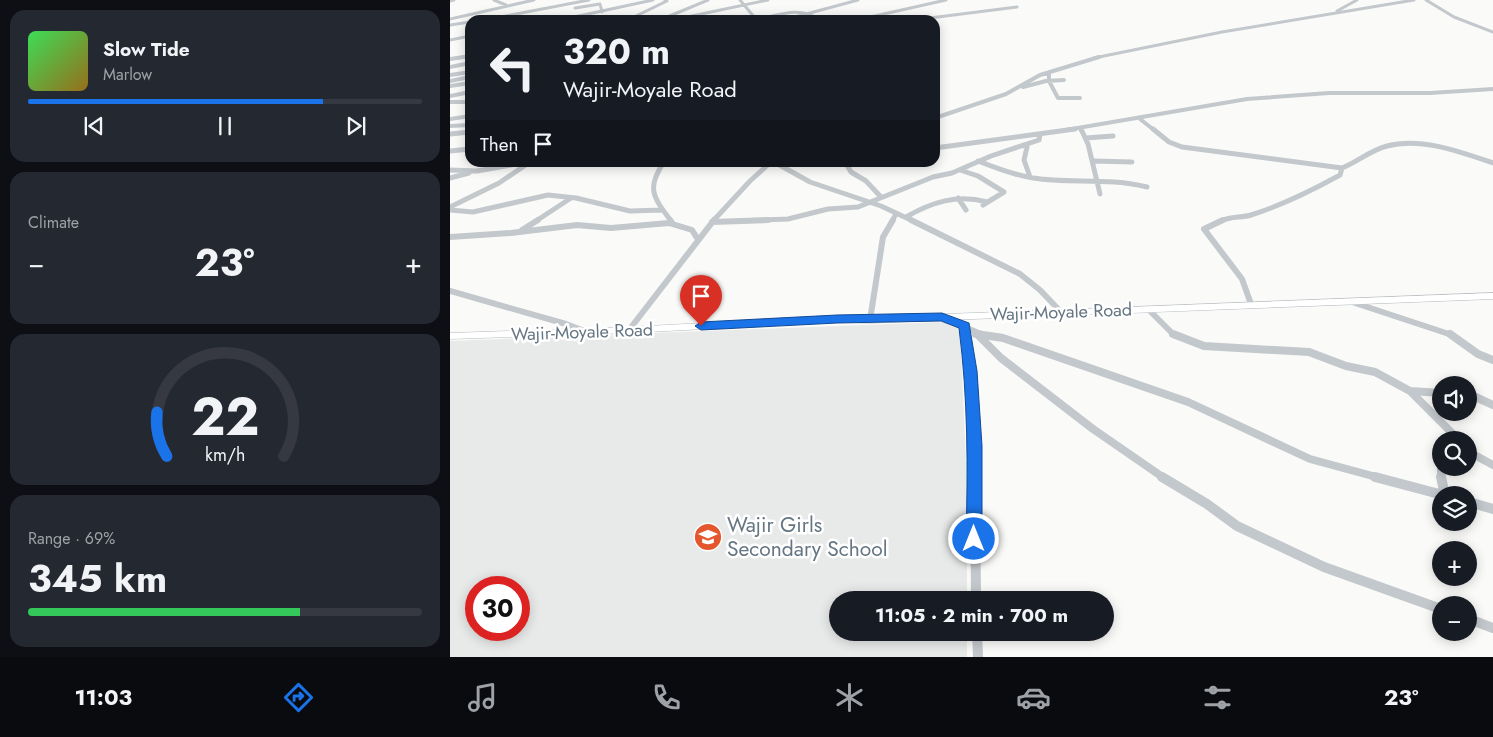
<!DOCTYPE html>
<html lang="en">
<head>
<meta charset="utf-8">
<style>
  :root { --surface:#171b24; --page:#242831; --text:#f1f3f6; --muted:#9ea1a6; --line:#363941; --accent:#1a73e8 }
  body { margin:0; font-family:Jost,sans-serif; background:var(--page); color:var(--text); height:100vh; display:flex; flex-direction:column; font-size:19px; white-space:nowrap }
  * { box-sizing:border-box; margin:0 }
  p { font-size:16px; color:var(--muted) }
  .icon { flex:none; width:28px; height:28px; fill:none; stroke:currentColor; stroke-width:2; stroke-linecap:round; stroke-linejoin:round }
  .map { position:relative; flex:1; overflow:hidden }
  .details { display:flex; flex-direction:column; gap:10px; padding:10px; background:#0d0f14; width:450px }
  .details>* { flex:none }
  .hud { position:absolute; left:15px; top:15px; width:475px; height:152px; border-radius:15px; box-shadow:0 2px 12px #0003; background:#171b24; color:var(--text); overflow:hidden }
  .buttons { position:absolute; left:982px; top:376px; display:grid; gap:10px }
  .buttons a { display:grid; place-items:center; width:45px; height:45px; border-radius:50%; background:var(--surface); box-shadow:0 2px 12px #0003; font-size:25px }
  .speed { position:absolute; left:15px; top:576px; display:flex; gap:10px; font-size:25px; font-weight:700; text-align:center }
  .speed>* { display:grid; place-content:center; width:65px; height:65px; border-radius:50%; background:var(--surface); box-shadow:0 2px 12px #0003; line-height:1 }
  .speed .limit { border:8px solid #d22; background:#fff; color:#111 }
  .pin { position:absolute; display:grid; place-items:center; width:42px; height:42px; color:#fff; margin:-51px -21px; border-radius:50% 50% 50% 0; rotate:-45deg; box-shadow:0 0 5px #0007 }
  .pin .icon { rotate:45deg }
  .me { position:absolute; width:55px; margin:-28px; rotate:0deg; stroke-linejoin:round; filter:drop-shadow(0 0 4px #0008) }
  .turn { display:flex; align-items:center; gap:18px; height:105px; padding:0 15px; font-size:22px }
  .turn .icon { width:65px; height:65px; stroke-width:2.5 }
  .turn b { display:block; font-size:35px; line-height:42px }
  .then { display:flex; align-items:center; height:48px; padding:0 15px; background:#0003; gap:10px; font-size:19px }
  .big { font-size:38px; font-weight:700; line-height:1.1 }
  .details .card { flex:1; display:flex; flex-direction:column; justify-content:center; gap:8px; min-width:0; padding:0 18px; border-radius:15px; background:var(--page) }
  .details .dial { align-items:center; gap:0 }
  .dial svg { height:130px; overflow:visible; fill:none; stroke:var(--line); stroke-width:7; stroke-linecap:round; text-anchor:middle }
  .dial text { fill:var(--text); stroke:none }
  .song { display:flex; align-items:center; gap:15px }
  .cover { width:60px; height:60px; border-radius:8px; background:linear-gradient(135deg,hsl(130 70% 55%),hsl(40 70% 35%)) }
  .played { height:5px; border-radius:2px; background:linear-gradient(90deg,var(--accent) 75%,var(--line) 75%) }
  .keys { display:flex; justify-content:space-around; direction:ltr }
  .heat { display:flex; justify-content:space-between; align-items:center; font-size:28px; direction:ltr }
  .charge { height:8px; border-radius:4px; background:linear-gradient(90deg,#34c759 69%,var(--line) 0) }
  .trip { position:absolute; left:379px; top:591px; width:285px; height:50px; border-radius:25px; background:var(--surface); box-shadow:0 2px 12px #0003; font-weight:700; line-height:50px; text-align:center }
  .tabs { display:flex; height:80px; justify-content:space-around; align-items:center; background:#090b0e; color:var(--muted) }
  .tabs .icon { width:35px; height:35px }
  .tabs .active { color:var(--accent) }
  .tabs b { font-size:22px; color:var(--text) }
  main { display:flex; flex:1; min-height:0 }
  .map>svg:first-child { display:block }
</style>
</head>
<body>
<main>
<section class="details">
<div class="card">
<div class="song"><i class="cover"></i><div><b>Slow Tide</b><p>Marlow</p></div></div>
<div class="played"></div>
<div class="keys"><svg class="icon" aria-label="previous" viewBox="0 0 24 24"><path d="M18 5L8 12l10 7zM5 5v14"/></svg><svg class="icon" aria-label="pause" viewBox="0 0 24 24"><path d="M8 5v14M16 5v14"/></svg><svg class="icon" aria-label="next" viewBox="0 0 24 24"><path d="M6 5l10 7-10 7zM19 5v14"/></svg></div>
</div>
<div class="card"><p>Climate</p>
<div class="heat"><a>−</a><b class="big">23°</b><a>+</a></div>
</div>
<div class="card dial"><svg viewBox="0 0 100 80">
<path d="M14 69A42 42 0 1 1 86 69"/>
<path d="M14 69A42 42 0 0 1 8 42" stroke="#1a73e8"/>
<text x="50" y="56" font-size="32" font-weight="700">22</text>
<text x="50" y="72" font-size="11">km/h</text>
</svg></div>
<div class="card"><p>Range · 69%</p><b class="big">345 km</b><div class="charge"></div></div>
</section>
<div class="map">
<svg width="1043" height="657" viewBox="0 0 1043 657">
  <rect width="100%" height="100%" fill="#fafaf8"/>
  <!-- built -->
  <path fill="#e8e9e9" fill-rule="evenodd" d="M492 322 510 325 517 487V600H388V632L517 633V657H0V341ZM26 588H69V630H26Z"/>
  <g fill="none" stroke-linecap="round" stroke-linejoin="round">
    <defs>
      <path id="major" d="M1043 293V299L420 323 387 322 179 333 0 339V333L179 327 387 316 420 317Z"/>
    </defs>
    <!-- major casing -->
    <use href="#major" stroke="#b5babe" stroke-width="1"/>
    <!-- minor-far5 -->
    <path stroke="#c3c8cc" stroke-width="3" d="M44 0 56 5
      M290 0 305 18
      M976 0 1004 17 1043 32
      M0 1 4 0
      M125 8 150 4 152 12
      M887 11 907 0
      M186 16 217 1 215 0
      M242 17 249 20H271
      M0 19 84 0
      M35 20 139 0
      M110 20 203 0
      M165 20 215 18
      M210 20 258 0
      M223 20 318 0
      M283 20 305 18
      M305 20C327 16 350 5 369 20
      M334 20 408 0
      M407 20 496 0
      M464 20 567 7
      M0 25 20 22
      M0 40 20 36
      M6 58 20 56
      M644 58 772 32 964 0"/>
    <!-- minor-far4 -->
    <path stroke="#c3c8cc" stroke-width="4" d="M0 59 14 57
      M0 67 20 63
      M599 72V81L608 98H630
      M0 75 20 72
      M0 81 20 77
      M0 86 20 83
      M573 87 596 81 614 80
      M0 96 20 92
      M0 102H20
      M485 118 556 94 590 75 649 57
      M0 119 20 116
      M690 119 704 130
      M0 126 20 125
      M630 128 631 130
      M616 130 797 99 879 93H980L1043 89"/>
    <!-- minor-far3 -->
    <path stroke="#c3c8cc" stroke-width="5" d="M631 129 638 144 650 194
      M703 129 719 142 732 147 892 168
      M0 134 20 132
      M636 138 663 136
      M574 146 577 147 574 160 580 177
      M485 148 625 129
      M0 151 20 149
      M528 161C546 168 564 175 583 178 621 184 659 177 697 187
      M644 161 682 162
      M214 162C196 188 203 197 221 221
      M324 162 360 182 431 206 463 221
      M395 162 401 172 416 181 431 197
      M0 170 27 171 78 162
      M510 170 528 176 554 192 533 205
      M0 178 19 173
      M508 198 516 210
      M0 207 49 183 80 162
      M0 210 23 212 98 195 126 198 180 211 212 210
      M456 217C482 202 507 194 537 202
      M86 221 121 198
      M263 221 300 181 321 162
      M287 221 338 219 378 209 408 207 483 177 502 173 541 156 589 140 590 134
      M442 221 446 214
      M771 221C781 216 791 218 801 215 833 205 861 191 890 175L892 168C907 162 921 150 937 146 971 137 1011 152 1043 163"/>
    <!-- minor-far2 -->
    <path stroke="#c3c8cc" stroke-width="6" d="M220 220 222 223
      M461 220 570 274 590 290 611 312
      M773 220 754 229 792 279 801 304
      M262 222 318 220
      M72 230 88 220
      M0 237 61 233 127 225 161 228 219 223 242 230 247 238
      M0 291 116 324 137 332
      M899 301 1002 335
      M698 309 724 335
      M492 317 533 335
      M420 320 433 237 443 220
      M514 326 515 335
      M179 330 264 220"/>
    <!-- minor-far1 -->
    <path stroke="#c3c8cc" stroke-width="8" d="M515 334 521 371 525 478
      M526 334 553 338 738 402 860 459 930 478
      M527 334 551 358 643 429 714 478
      M723 334 754 346 859 352 896 366 925 372 960 391 991 393
      M1000 334 1028 354 1043 360
      M962 393 1009 440
      M1019 394 1043 405
      M1019 452 1043 465
      M991 456V478"/>
    <!-- minor -->
    <path stroke="#c3c8cc" stroke-width="10" d="M525 477 526 600
      M712 477 757 504 787 526 874 567 991 609
      M925 477 993 495
      M991 477 995 495
      M1019 502 1043 509
      M1019 619 1043 628
      M527 632 528 657"/>
    <!-- major -->
    <use href="#major" fill="#fff" fill-rule="evenodd"/>
  </g>
  <!-- route -->
  <path fill="#1a73e8" stroke="#114b97" d="M492 313 519 323 527 371 532 446V539L530 544 524 546 519 544 516 539C518 468 518 398 509 328L491 321 387 323 251 330 245 326 251 322 387 315Z"/>
  <!-- icons -->
  <defs>
    <symbol id="school-disc" viewBox="-11 -11 22 22"><circle r="9.5" fill="#e4572e" stroke="#fff"/><path d="M0-5L7-2L0 1L-7-2ZM-4 1L0 2.5L4 1V4Q0 6-4 4Z" fill="#fff"/></symbol>
  </defs>
  <g fill-rule="evenodd">
    <use href="#school-disc" x="242" y="521" width="32" height="32"/>
  </g>
  <g text-anchor="middle" stroke-width="5" stroke-linejoin="round" paint-order="stroke">
    <!-- street labels -->
    <g font-size="18" fill="#657683" stroke="#fff">
      <text transform="translate(611 312) rotate(-2)" y="6">Wajir-Moyale Road</text>
      <text transform="translate(132 332) rotate(-2)" y="6">Wajir-Moyale Road</text>
    </g>
    <!-- near-poi labels -->
    <g font-size="21" fill="#657683" stroke="#fff" text-anchor="start">
      <text x="277" y="532">Wajir Girls<tspan x="277" dy="24">Secondary School</tspan></text>
    </g>
  </g>
</svg>
<div class="buttons">
<a><svg class="icon" aria-label="sound" viewBox="0 0 24 24"><path d="M4 9h4l5-4v14l-5-4H4zM17 9q2 3 0 6"/></svg></a>
<a><svg class="icon" aria-label="search" viewBox="0 0 24 24"><circle cx="10" cy="10" r="6"/><path d="M15 15l6 6"/></svg></a>
<a><svg class="icon" aria-label="layers" viewBox="0 0 24 24"><path d="M12 4l9 5-9 5-9-5zM3 14l9 5 9-5"/></svg></a>
<a>+</a>
<a>−</a>
</div>
<div class="speed"><div class="limit">30</div></div>
<div class="pin" style="left:251px;top:326px;background:#d93025"><svg class="icon" aria-label="arrive" viewBox="0 0 24 24"><path d="M6 21V4h12l-3 4 3 4H6"/></svg></div>
<svg class="me" style="left:524px;top:539px" viewBox="-20 -20 40 40"><circle r="17" fill="#1a73e8" stroke="#fff" stroke-width="3"/><path d="M0-11L8 9 0 5-8 9z" fill="#fff"/></svg>
<div class="trip">11:05 · 2 min · 700 m</div>
<div class="hud">
<div class="turn"><svg class="icon" aria-label="left" viewBox="0 0 24 24"><path d="M17 20v-9H6M10 6l-5 5 5 5"/></svg><div><b>320 m</b>Wajir-Moyale Road</div></div>
<div class="then">Then<svg class="icon" aria-label="arrive" viewBox="0 0 24 24"><path d="M6 21V4h12l-3 4 3 4H6"/></svg></div>
</div>
</div>
</main>
<nav class="tabs">
<b>11:03</b>
<svg class="icon active" aria-label="directions" viewBox="0 0 24 24"><path d="M12 3l9 9-9 9-9-9zM9 14v-3h6M13 9l2 2-2 2"/></svg>
<svg class="icon" aria-label="music" viewBox="0 0 24 24"><path d="M9 18V5l10-2v13"/><circle cx="6" cy="18" r="3"/><circle cx="16" cy="16" r="3"/></svg>
<svg class="icon" aria-label="phone" viewBox="0 0 24 24"><path d="M5 4h4l2 5-3 2q2 4 5 5l2-3 5 2v4C11 20 4 13 5 4z"/></svg>
<svg class="icon" aria-label="climate" viewBox="0 0 24 24"><path d="M12 3v18M4 7l16 10M4 17L20 7"/></svg>
<svg class="icon" aria-label="car" viewBox="0 0 24 24"><path d="M5 17H2v-5l4-1 3-4h7l3 4 3 1v5h-3M9 17h6M6 11h13"/><circle cx="7" cy="17" r="2"/><circle cx="17" cy="17" r="2"/></svg>
<svg class="icon" aria-label="filters" viewBox="0 0 24 24"><path d="M4 7h16M4 17h16"/><circle cx="9" cy="7" r="2"/><circle cx="15" cy="17" r="2"/></svg>
<b>23°</b>
</nav>
</body>
</html>
